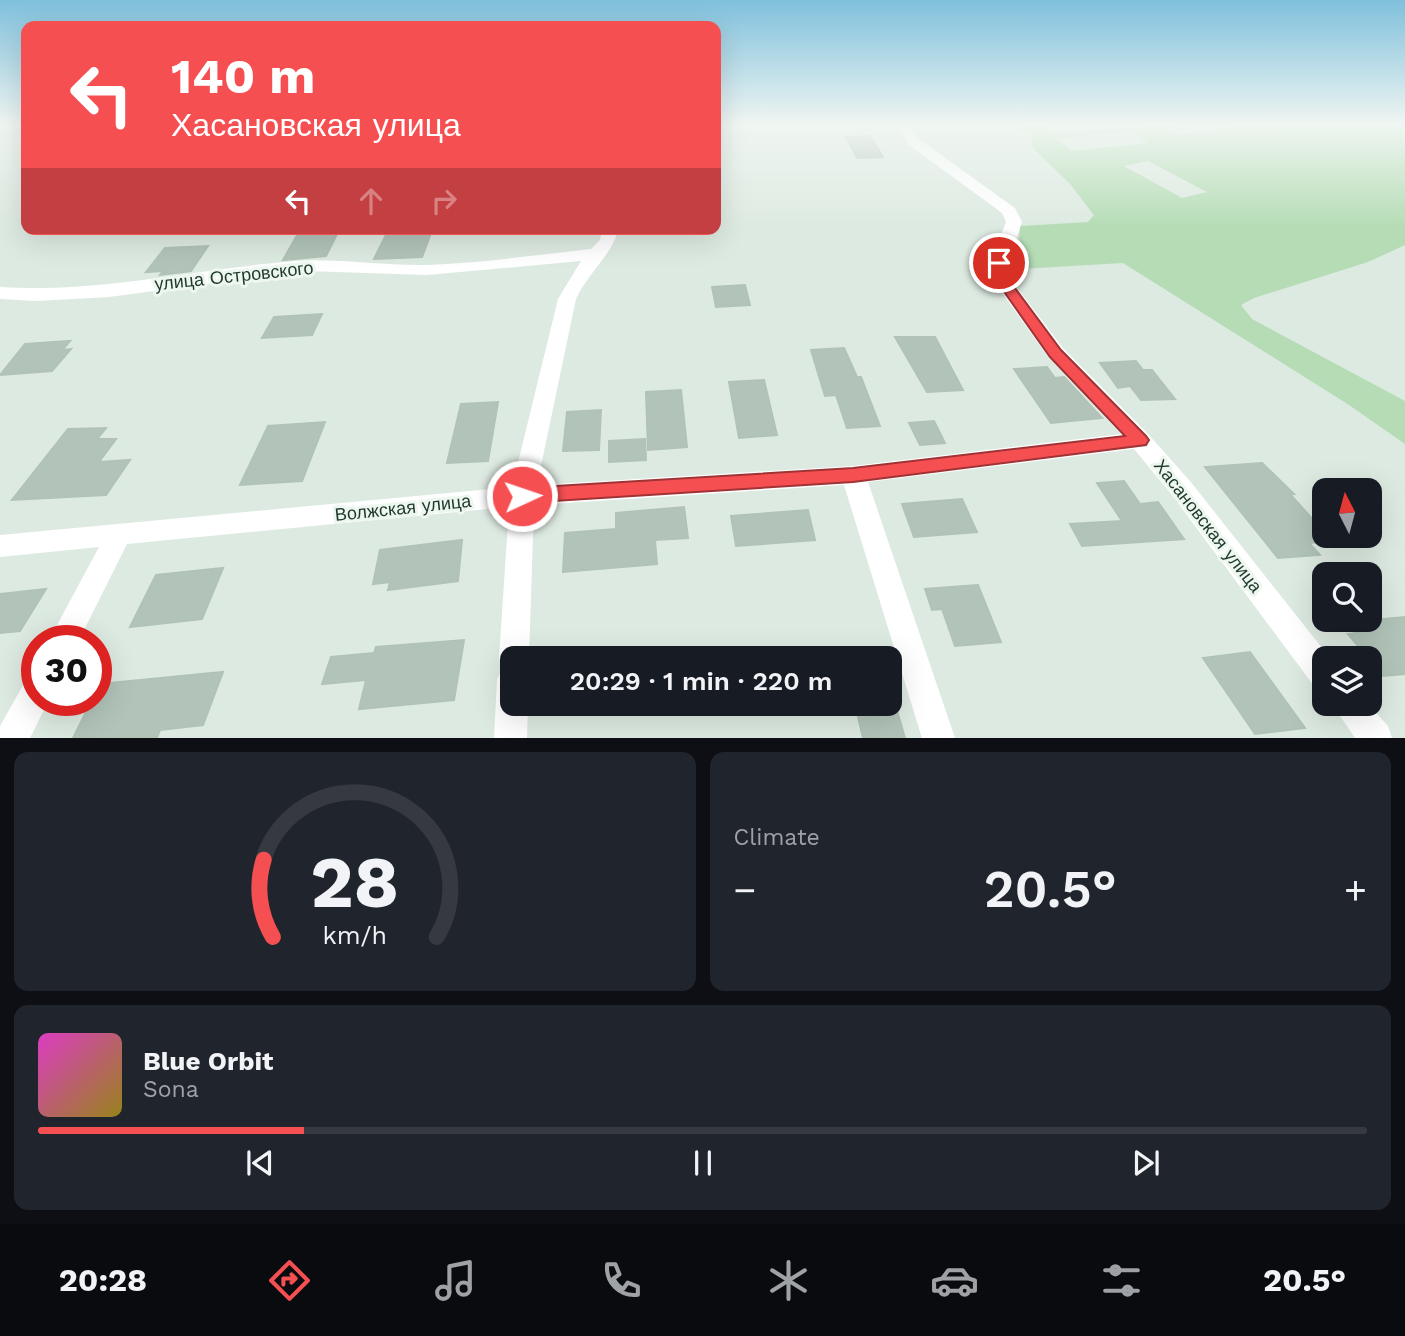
<!DOCTYPE html>
<html lang="en">
<head>
<meta charset="utf-8">
<style>
  :root { --surface:#171b24; --page:#20242c; --text:#f1f3f6; --muted:#9ea1a6; --line:#363941; --accent:#f64f52 }
  body { margin:0; font-family:"Work Sans",sans-serif; background:var(--page); color:var(--text); height:100vh; display:flex; flex-direction:column; font-size:26px; white-space:nowrap }
  * { box-sizing:border-box; margin:0 }
  p { font-size:23px; color:var(--muted) }
  .icon { flex:none; width:38px; height:38px; fill:none; stroke:currentColor; stroke-width:2; stroke-linecap:round; stroke-linejoin:round }
  .map { position:relative; height:738px; overflow:hidden }
  .details { display:flex; flex-direction:column; gap:14px; padding:14px; background:#0d0f14; flex:1 }
  .details>* { flex:none }
  .hud { position:absolute; left:21px; top:21px; width:700px; height:214px; border-radius:14px; box-shadow:0 7px 28px #0002; background:#f64f52; color:#fff; overflow:hidden }
  .needle { width:46px; rotate:354deg }
  .controls { position:absolute; left:1312px; top:478px; display:grid; gap:14px }
  .controls a { display:grid; place-items:center; width:70px; height:70px; border-radius:14px; background:var(--surface); box-shadow:0 7px 28px #0002; font-size:35px }
  .speed { position:absolute; left:21px; top:625px; display:flex; gap:14px; font-size:35px; font-weight:700; text-align:center }
  .speed>* { display:grid; place-content:center; width:91px; height:91px; border-radius:50%; background:var(--surface); box-shadow:0 7px 28px #0002; line-height:1 }
  .speed .limit { border:10px solid #d22; background:#fff; color:#111 }
  .pin { position:absolute; display:grid; place-items:center; width:60px; height:60px; color:#fff; margin:-30px; border:4px solid #fff; border-radius:50%; box-shadow:0 2px 7px #0007 }
  .me { position:absolute; width:77px; margin:-38px; rotate:87deg; stroke-linejoin:round; filter:drop-shadow(0 0 5px #0008) }
  .turn { display:flex; align-items:center; gap:24px; height:147px; padding:0 35px; font-size:32px }
  .turn .icon { width:91px; height:91px; stroke-width:2.5 }
  .turn b { display:block; font-size:49px; line-height:60px }
  .lanes { display:flex; align-items:center; height:66px; padding:0 35px; background:#0003; justify-content:center; gap:35px; direction:ltr }
  .lanes .off { opacity:.35 }
  .big { font-size:52px; font-weight:600; line-height:1.1 }
  .details .card { flex:1; display:flex; flex-direction:column; justify-content:center; gap:10px; min-width:0; padding:0 24px; border-radius:14px; background:var(--page) }
  .details .dial { align-items:center; gap:0 }
  .dial svg { height:182px; overflow:visible; fill:none; stroke:var(--line); stroke-width:7; stroke-linecap:round; text-anchor:middle }
  .dial text { fill:var(--text); stroke:none }
  .song { display:flex; align-items:center; gap:21px }
  .cover { width:84px; height:84px; border-radius:10px; background:linear-gradient(135deg,hsl(310 70% 55%),hsl(50 70% 35%)) }
  .played { height:7px; border-radius:4px; background:linear-gradient(90deg,var(--accent) 20%,var(--line) 20%) }
  .keys { display:flex; justify-content:space-around; direction:ltr }
  .heat { display:flex; justify-content:space-between; align-items:center; font-size:38px; direction:ltr }
  .details .tiles { flex:1; display:grid; gap:14px; grid-template-columns:1fr 1fr }
  .card:last-child { grid-column:span 2 }
  .trip { position:absolute; left:500px; top:646px; width:402px; height:70px; border-radius:14px; background:var(--surface); box-shadow:0 7px 28px #0002; font-weight:600; line-height:70px; text-align:center }
  .tabs { display:flex; height:112px; justify-content:space-around; align-items:center; background:#090b0e; color:var(--muted) }
  .tabs .icon { width:49px; height:49px }
  .tabs .selected { color:var(--accent) }
  .tabs b { font-size:32px; color:var(--text) }
  .map>svg:first-child { display:block }
</style>
</head>
<body>
<div class="map">
<svg width="1405" height="738" viewBox="0 0 1405 738">
  <rect width="100%" height="100%" fill="#ddeae1"/>
  <!-- green -->
  <path fill="#b5dcb5" fill-rule="evenodd" d="M1017 124H1043L1052 133 1209 124 1166 128 1176 135 1236 128 1228 124H1405V245L1368 262 1254 298 1241 305 1252 319 1405 401V444L1349 405 1123 263 1002 270 1013 259 1029 253 1019 241 1020 226 1088 222 1094 215 1070 184 1031 146 1033 138ZM1131 131 1148 143 1071 151 1057 139ZM1148 161 1207 192 1182 198 1124 166Z"/>
  <!-- building -->
  <path fill="#b2c4b9" stroke="#b0c3b6" stroke-width="2" d="M870 136 883 157 857 158 846 137Z
    M339 230 326 256 283 260 299 232Z
    M431 233 422 257 374 259 386 235Z
    M208 246 191 271 160 275 163 271 146 272 165 248Z
    M745 285 750 305 716 307 712 287Z
    M322 314 312 335 262 338 274 317Z
    M895 337H935L963 390 927 392Z
    M70 341 62 350 71 349 52 371 0 375 25 344Z
    M844 348 857 377H861L880 426 847 428 836 395 825 396 811 350Z
    M1136 361 1143 370H1152L1175 399 1141 400 1130 386 1118 388 1100 363Z
    M1047 367 1055 378 1064 377 1102 418 1051 423 1014 369Z
    M764 380 777 435 739 438 729 382Z
    M681 390 687 447 648 450 646 392Z
    M498 402 488 461 447 463 461 404Z
    M601 410 599 450 563 451 567 412Z
    M934 421 945 443 920 445 909 423Z
    M325 422 302 481 240 485 268 426Z
    M106 428 97 439H116L99 462 130 460 106 495 12 500 68 429Z
    M645 439 646 460 609 462V441Z
    M1262 463 1294 494H1290L1332 541 1309 543 1320 555 1278 558 1205 467Z
    M1124 481 1140 504 1158 502 1184 539 1082 546 1070 524 1122 521 1097 483Z
    M962 499 977 532 914 537 902 504Z
    M684 507 688 538 655 540 657 564 563 572 565 533 616 529V513Z
    M808 510 815 540 736 546 731 516Z
    M462 540 458 581 388 590 390 582 373 584 380 550Z
    M223 568 202 619 130 627 156 575Z
    M978 585 1001 642 955 646 942 609 932 610 925 589Z
    M46 589 20 631 0 633V594Z
    M1405 617V674L1383 676 1348 634 1370 631 1362 621Z
    M464 640 454 700 359 709 366 680 322 684 331 657 374 653 376 647Z
    M1250 652 1305 728 1255 734 1203 658Z
    M223 672 203 725 160 730 157 738H73L92 700H96L100 684Z
    M855 704H895L905 738H863Z"/>
  <g fill="none" stroke-linecap="round" stroke-linejoin="round">
    <!-- street -->
    <path fill="#fff" fill-rule="evenodd" d="M896 124H909L919 139 1015 208 1022 222 1008 263V276L1063 348 1148 434 1190 481 1330 658H1325V691L1314 686 1172 495 1134 449 868 482 955 738H922L844 485 534 505 529 658H513V704H528L527 738H494L497 679 503 668 499 658 509 507 127 544 79 640H49L99 547 0 557V535L512 487 558 299 581 261 427 275 305 271 109 297 36 301 0 299V287C100 293 196 269 295 261 339 258 383 266 427 265 482 263 536 255 591 249L600 240 602 229H618C615 251 587 274 576 299L537 485 853 466 1121 434 1049 358 990 276V263L1006 222 1002 213 909 145Z
      M37 676V700H49L30 738H0V726L26 680Z
      M1332 704H1368L1388 726 1392 738H1355Z"/>
  </g>
  <!-- sky -->
  <linearGradient id="sky" x2="0" y2="1"><stop stop-color="#7fc0dc"/><stop offset="0.55" stop-color="#f0f6f2"/><stop offset="1" stop-color="#f0f6f2" stop-opacity="0"/></linearGradient>
  <rect width="1405" height="227" fill="url(#sky)"/>
  <!-- route -->
  <path fill="#f64f52" stroke="#a03335" stroke-width="2" d="M994 260H1004L1006 276 1061 350 1146 436 1149 440 1146 445 853 482 522 503 513 496 522 488 853 468 1125 436 1050 357 993 276Z"/>
  <g text-anchor="middle" stroke-width="6" stroke-linejoin="round" paint-order="stroke">
    <!-- street labels -->
    <g font-size="18" fill="#1e392b" stroke="#edf6ef">
      <text transform="translate(234 276) rotate(-6)" y="6">улица Островского</text>
      <text transform="translate(403 508) rotate(-6)" y="6">Волжская улица</text>
      <text transform="translate(1208 526) rotate(52)" y="6">Хасановская улица</text>
    </g>
  </g>
</svg>
<div class="controls">
<a><svg class="needle" viewBox="-14 -14 28 28"><path d="M0-13l5 13h-10z" fill="#e53935"/><path d="M0 13l5-13h-10z" fill="#9ea1a6"/></svg></a>
<a><svg class="icon" aria-label="search" viewBox="0 0 24 24"><circle cx="10" cy="10" r="6"/><path d="M15 15l6 6"/></svg></a>
<a><svg class="icon" aria-label="layers" viewBox="0 0 24 24"><path d="M12 4l9 5-9 5-9-5zM3 14l9 5 9-5"/></svg></a>
</div>
<div class="speed"><div class="limit">30</div></div>
<div class="pin" style="left:999px;top:263px;background:#d93025"><svg class="icon" aria-label="arrive" viewBox="0 0 24 24"><path d="M6 21V4h12l-3 4 3 4H6"/></svg></div>
<svg class="me" style="left:522px;top:496px" viewBox="-20 -20 40 40"><circle r="17" fill="#f64f52" stroke="#fff" stroke-width="3"/><path d="M0-11L8 9 0 5-8 9z" fill="#fff"/></svg>
<div class="trip">20:29 · 1 min · 220 m</div>
<div class="hud">
<div class="turn"><svg class="icon" aria-label="left" viewBox="0 0 24 24"><path d="M17 20v-9H6M10 6l-5 5 5 5"/></svg><div><b>140 m</b>Хасановская улица</div></div>
<div class="lanes"><svg class="icon" aria-label="left" viewBox="0 0 24 24"><path d="M17 20v-9H6M10 6l-5 5 5 5"/></svg><svg class="icon off" aria-label="ahead" viewBox="0 0 24 24"><path d="M12 20V5M6 11l6-6 6 6"/></svg><svg class="icon off" aria-label="right" viewBox="0 0 24 24"><path d="M7 20v-9h11M14 6l5 5-5 5"/></svg></div>
</div>
</div>
<section class="details">
<div class="tiles">
<div class="card dial"><svg viewBox="0 0 100 80">
<path d="M14 69A42 42 0 1 1 86 69"/>
<path d="M14 69A42 42 0 0 1 10 35" stroke="#f64f52"/>
<text x="50" y="56" font-size="32" font-weight="700">28</text>
<text x="50" y="72" font-size="11">km/h</text>
</svg></div>
<div class="card"><p>Climate</p>
<div class="heat"><a>−</a><b class="big">20.5°</b><a>+</a></div>
</div>
<div class="card">
<div class="song"><i class="cover"></i><div><b>Blue Orbit</b><p>Sona</p></div></div>
<div class="played"></div>
<div class="keys"><svg class="icon" aria-label="previous" viewBox="0 0 24 24"><path d="M18 5L8 12l10 7zM5 5v14"/></svg><svg class="icon" aria-label="pause" viewBox="0 0 24 24"><path d="M8 5v14M16 5v14"/></svg><svg class="icon" aria-label="next" viewBox="0 0 24 24"><path d="M6 5l10 7-10 7zM19 5v14"/></svg></div>
</div>
</div>
</section>
<nav class="tabs">
<b>20:28</b>
<svg class="icon selected" aria-label="directions" viewBox="0 0 24 24"><path d="M12 3l9 9-9 9-9-9zM9 14v-3h6M13 9l2 2-2 2"/></svg>
<svg class="icon" aria-label="music" viewBox="0 0 24 24"><path d="M9 18V5l10-2v13"/><circle cx="6" cy="18" r="3"/><circle cx="16" cy="16" r="3"/></svg>
<svg class="icon" aria-label="phone" viewBox="0 0 24 24"><path d="M5 4h4l2 5-3 2q2 4 5 5l2-3 5 2v4C11 20 4 13 5 4z"/></svg>
<svg class="icon" aria-label="climate" viewBox="0 0 24 24"><path d="M12 3v18M4 7l16 10M4 17L20 7"/></svg>
<svg class="icon" aria-label="car" viewBox="0 0 24 24"><path d="M5 17H2v-5l4-1 3-4h7l3 4 3 1v5h-3M9 17h6M6 11h13"/><circle cx="7" cy="17" r="2"/><circle cx="17" cy="17" r="2"/></svg>
<svg class="icon" aria-label="filters" viewBox="0 0 24 24"><path d="M4 7h16M4 17h16"/><circle cx="9" cy="7" r="2"/><circle cx="15" cy="17" r="2"/></svg>
<b>20.5°</b>
</nav>
</body>
</html>
